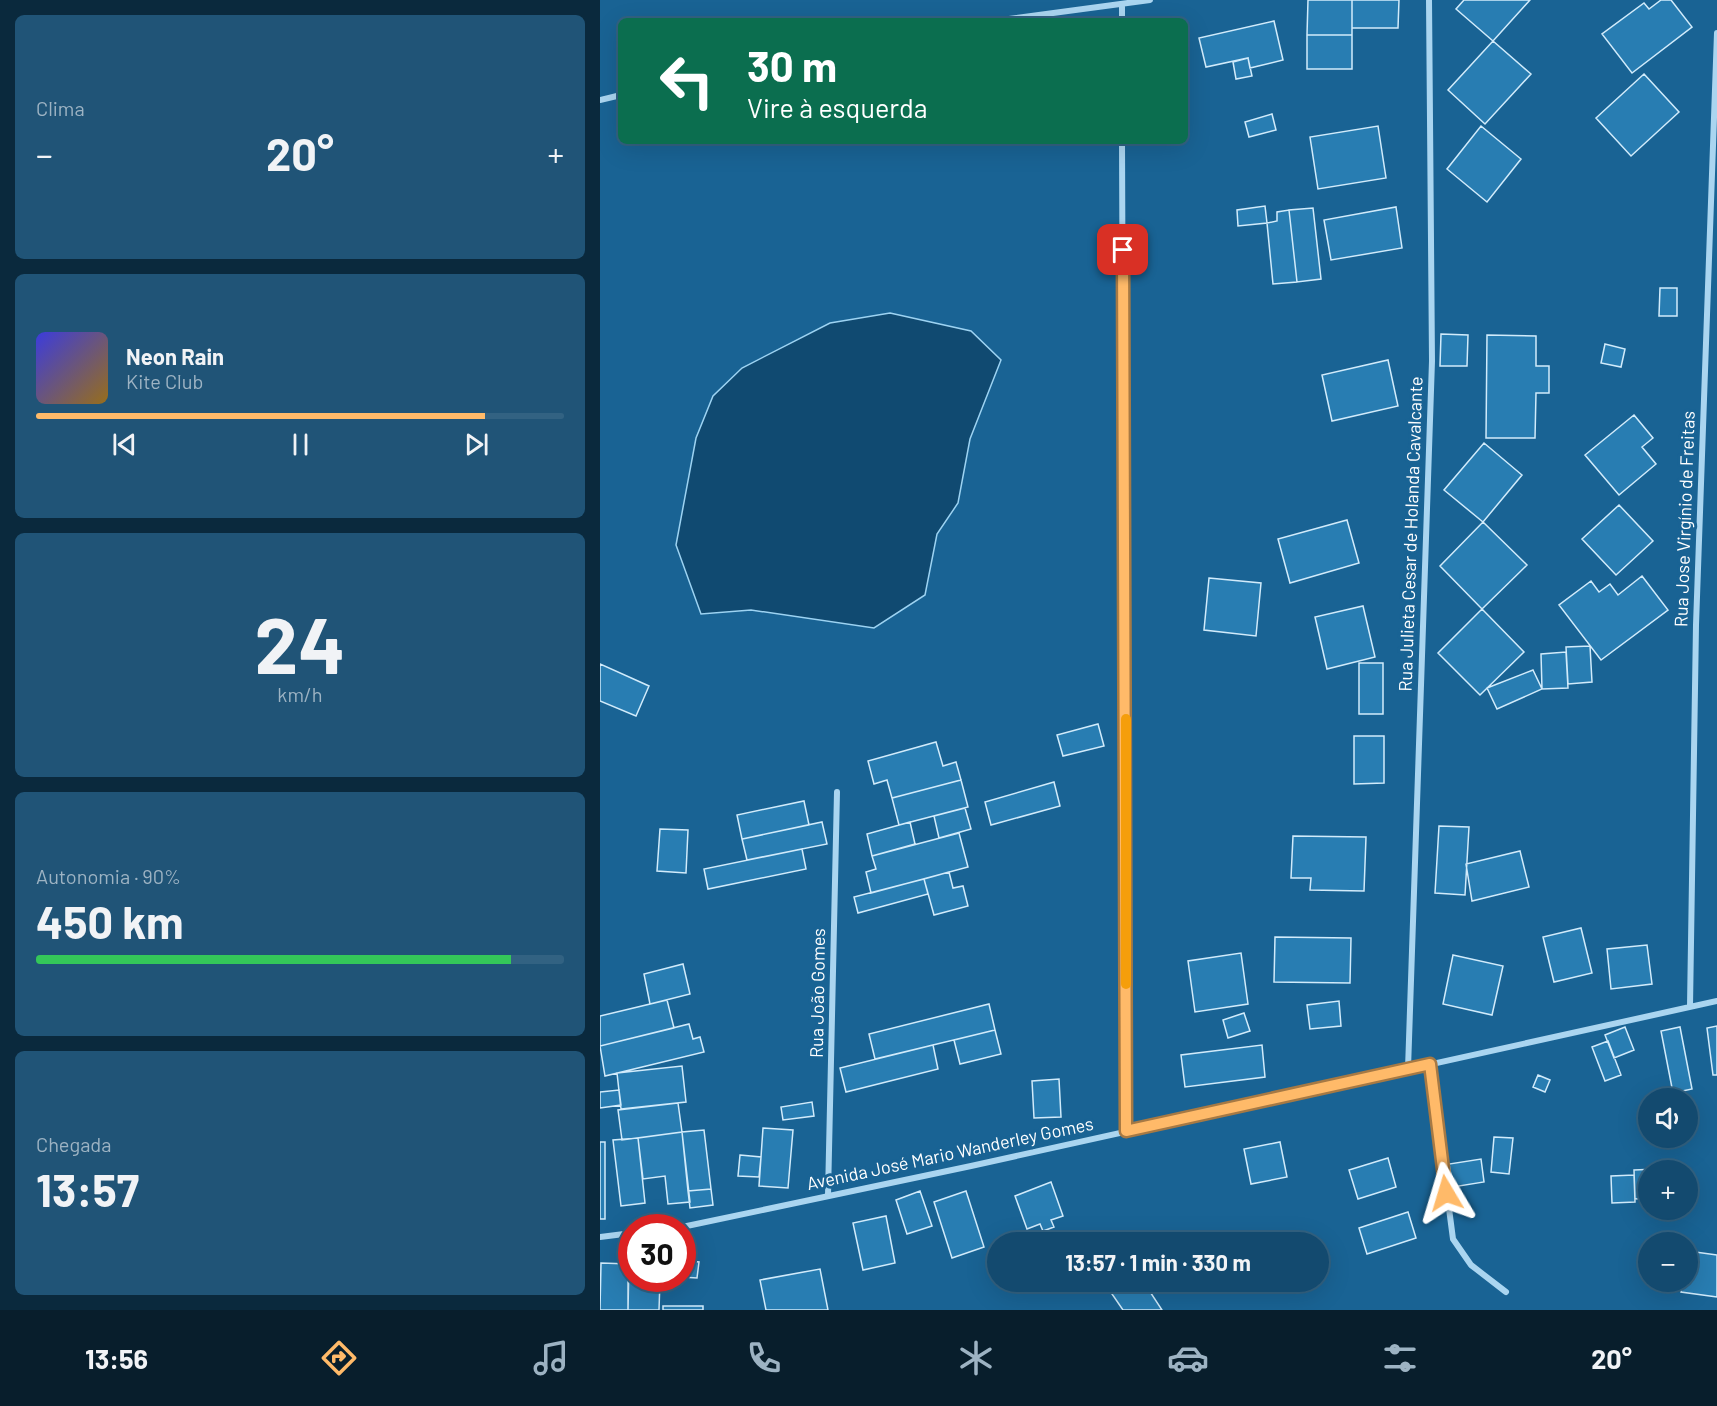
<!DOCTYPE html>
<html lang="pt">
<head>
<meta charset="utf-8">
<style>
  :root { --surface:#134a6f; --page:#205477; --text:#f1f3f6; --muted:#9db3c3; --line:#326282; --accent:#ffba69 }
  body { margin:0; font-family:Barlow,sans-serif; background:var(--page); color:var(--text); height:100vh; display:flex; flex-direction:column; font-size:22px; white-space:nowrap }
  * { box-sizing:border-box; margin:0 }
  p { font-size:20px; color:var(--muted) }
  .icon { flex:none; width:33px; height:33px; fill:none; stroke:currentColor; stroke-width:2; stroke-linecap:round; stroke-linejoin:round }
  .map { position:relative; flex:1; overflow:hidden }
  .drawer { display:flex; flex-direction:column; gap:15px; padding:15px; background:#0a293d; width:600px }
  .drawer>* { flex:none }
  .banner { position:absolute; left:18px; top:18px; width:570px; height:126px; border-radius:9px; box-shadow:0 6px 24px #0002,0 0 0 2px var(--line); background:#0b6e4f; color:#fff; overflow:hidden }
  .fabs { position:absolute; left:1038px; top:1088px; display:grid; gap:12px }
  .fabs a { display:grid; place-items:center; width:60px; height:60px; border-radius:50%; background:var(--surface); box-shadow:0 6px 24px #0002,0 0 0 2px var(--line); font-size:30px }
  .speed { position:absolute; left:18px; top:1214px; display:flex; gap:12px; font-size:30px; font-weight:700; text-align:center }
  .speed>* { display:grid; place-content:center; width:78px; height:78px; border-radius:50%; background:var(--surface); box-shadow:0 6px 24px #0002,0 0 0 2px var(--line); line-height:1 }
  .speed .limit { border:9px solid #d22; background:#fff; color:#111 }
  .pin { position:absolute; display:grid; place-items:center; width:51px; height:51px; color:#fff; margin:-26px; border-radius:12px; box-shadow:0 3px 9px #0006 }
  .me { position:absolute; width:66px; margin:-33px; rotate:353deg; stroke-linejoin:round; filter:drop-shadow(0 0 4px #0008) }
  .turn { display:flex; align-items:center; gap:21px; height:126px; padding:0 30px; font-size:27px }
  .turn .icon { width:78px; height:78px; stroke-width:2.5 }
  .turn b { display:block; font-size:42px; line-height:51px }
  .big { font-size:45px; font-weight:700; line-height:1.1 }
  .drawer .widget { flex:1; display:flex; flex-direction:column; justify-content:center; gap:9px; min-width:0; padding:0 21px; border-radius:9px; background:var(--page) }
  .drawer .dial { align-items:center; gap:0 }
  .dial b { font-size:78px; line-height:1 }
  .song { display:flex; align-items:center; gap:18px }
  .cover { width:72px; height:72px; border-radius:9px; background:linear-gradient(135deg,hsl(240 70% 55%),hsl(40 70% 35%)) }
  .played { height:6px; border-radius:3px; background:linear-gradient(90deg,var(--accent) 85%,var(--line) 85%) }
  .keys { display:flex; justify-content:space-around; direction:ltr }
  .heat { display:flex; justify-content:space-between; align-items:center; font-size:33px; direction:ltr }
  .charge { height:9px; border-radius:4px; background:linear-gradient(90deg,#34c759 90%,var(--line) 0) }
  .trip { position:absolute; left:387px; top:1232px; width:342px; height:60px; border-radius:30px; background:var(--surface); box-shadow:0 6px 24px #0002,0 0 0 2px var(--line); font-weight:700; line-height:60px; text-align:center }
  .tabs { display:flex; height:96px; justify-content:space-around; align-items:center; background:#081e2c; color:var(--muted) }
  .tabs .icon { width:42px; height:42px }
  .tabs .on { color:var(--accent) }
  .tabs b { font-size:27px; color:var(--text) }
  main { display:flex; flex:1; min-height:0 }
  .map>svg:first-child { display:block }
</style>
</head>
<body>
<main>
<section class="drawer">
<div class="widget"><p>Clima</p>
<div class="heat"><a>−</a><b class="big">20°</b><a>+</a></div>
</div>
<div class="widget">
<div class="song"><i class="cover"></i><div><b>Neon Rain</b><p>Kite Club</p></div></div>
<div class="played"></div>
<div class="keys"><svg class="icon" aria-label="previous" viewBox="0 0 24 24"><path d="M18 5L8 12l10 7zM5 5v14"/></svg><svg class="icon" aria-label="pause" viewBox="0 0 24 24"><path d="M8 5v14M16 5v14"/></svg><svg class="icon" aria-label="next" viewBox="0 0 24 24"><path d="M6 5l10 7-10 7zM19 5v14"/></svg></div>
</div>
<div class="widget dial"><b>24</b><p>km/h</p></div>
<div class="widget"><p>Autonomia · 90%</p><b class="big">450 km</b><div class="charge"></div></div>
<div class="widget"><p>Chegada</p><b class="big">13:57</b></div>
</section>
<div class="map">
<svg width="1117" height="1310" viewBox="0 0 1117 1310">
  <rect width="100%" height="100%" fill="#196394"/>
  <!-- water -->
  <path fill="#104a71" stroke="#9dd3f2" stroke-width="1.5" d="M290 313 371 331 401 360 370 439 358 503 337 534 325 595 274 628 151 610 101 614 76 545 96 438 113 396 142 368 230 323Z"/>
  <!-- building -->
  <path fill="#287db2" stroke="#d1ebfb" stroke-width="1.5" d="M708 0H752V35H707Z
    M752 0H799L798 28H752Z
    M864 0H930L893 41 856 9Z
    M1061 0H1071L1092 27 1032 73 1002 34 1044 3 1049 9Z
    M674 21 683 60 650 68 648 58 606 67 599 38Z
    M707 35H752V69H707Z
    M893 41 931 74 885 124 848 90Z
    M648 58 652 76 636 79 633 62Z
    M1044 74 1079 112 1031 156 996 118Z
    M672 114 676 130 649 137 645 122Z
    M778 126 786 178 718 189 710 137Z
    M881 126 921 159 887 202 847 169Z
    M665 206 667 223 638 226 637 210Z
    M796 207 802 248 731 260 724 220Z
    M713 208 721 279 697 282 689 210Z
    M689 210 697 282 673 284 667 223 677 221V212Z
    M1060 288H1077V316H1059Z
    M841 334 868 335 867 366H840Z
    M887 335 936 336V366H949V393H936L935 438H886Z
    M1005 344 1025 349 1021 367 1001 363Z
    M788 360 798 406 732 421 722 375Z
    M1034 415 1053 438 1042 447 1056 464 1019 495 985 455Z
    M884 443 922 475 883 522 844 490Z
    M1019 505 1053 541 1016 575 982 539Z
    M747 520 759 563 690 583 678 539Z
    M883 522 927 565 882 609 840 566Z
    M1042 576 1068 610 1001 660 959 605 991 581 999 592 1010 584 1018 595Z
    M609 578 661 583 656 636 604 630Z
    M763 606 775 657 727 669 715 617Z
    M882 609 924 652 880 695 838 653Z
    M990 646 992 682 968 684 966 647Z
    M966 652 968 688 942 689 941 654Z
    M759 663H783V714H759Z
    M0 664 49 686 36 716 0 701Z
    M933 670 942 689 897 709 887 688Z
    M498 724 504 746 463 756 457 735Z
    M754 736H784V783L754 784Z
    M336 742 343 766 356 762 361 780 292 798 287 780 274 784 268 761Z
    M361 780 368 807 299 825 292 798Z
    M454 782 460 806 391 825 385 802Z
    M204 801 209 825 142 839 137 815Z
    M365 808 371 829 339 838 334 816Z
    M222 822 227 844 147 860 142 839Z
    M310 822 315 844 272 856 267 834Z
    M839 826 869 827 865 895 835 893Z
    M60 829 88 830 86 873 57 871Z
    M359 833 368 867 271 893 266 872 276 869 272 856Z
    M693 836 766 837 764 891 710 890 711 878H691Z
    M202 849 206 869 108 889 104 869Z
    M920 851 929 887 872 901 866 864Z
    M349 872 353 888 363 886 368 906 334 915 324 879Z
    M324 879 328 894 258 913 254 897Z
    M981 928 992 973 954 982 943 937Z
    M675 937 751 938 750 983 674 982Z
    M1047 945 1052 984 1011 989 1007 949Z
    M641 953 648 1004 595 1012 588 961Z
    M853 955 903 966 892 1015 843 1004Z
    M83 964 90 994 50 1004 44 974Z
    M67 1000 74 1028 0 1046V1016Z
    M739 1001 741 1026 710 1029 707 1005Z
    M389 1004 395 1030 275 1059 269 1034Z
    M644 1013 650 1031 628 1038 623 1020Z
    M89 1024 93 1039 100 1037 104 1052 5 1076 0 1046Z
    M1117 1026V1075H1113L1107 1028Z
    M1025 1027 1034 1050 1014 1058 1005 1035Z
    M1080 1027 1092 1089 1073 1093 1061 1031Z
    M395 1030 401 1054 360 1064 354 1040Z
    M1008 1041 1021 1075 1005 1081 992 1047Z
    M333 1045 338 1069 246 1092 240 1068Z
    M662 1045 665 1077 585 1087 581 1055Z
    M82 1066 86 1102 21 1109 17 1073Z
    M938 1075 950 1080 945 1092 933 1087Z
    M459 1079 461 1117 434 1118 432 1081Z
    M19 1090 21 1105 0 1108V1092Z
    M212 1102 214 1116 183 1120 181 1107Z
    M78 1103 82 1132 22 1140 18 1110Z
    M163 1128 193 1130 188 1188 159 1186Z
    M104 1130 111 1189 88 1191 82 1132Z
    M82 1132 90 1202 68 1204 65 1176 43 1179 38 1138Z
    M894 1137 913 1138 909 1174 891 1172Z
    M38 1138 45 1203 21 1206 13 1140Z
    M0 1142H5V1219H0Z
    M680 1142 687 1177 651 1184 644 1149Z
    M140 1155 161 1157 159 1177 138 1176Z
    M788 1158 796 1187 758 1199 749 1170Z
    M881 1159 884 1182 853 1187 849 1164Z
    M1058 1169 1048 1170V1198L1035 1199 1034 1170Z
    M1034 1175 1035 1202 1012 1203 1011 1176Z
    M451 1182 463 1216 451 1220 454 1227 443 1231 440 1224 427 1229 415 1196Z
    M111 1189 113 1205 90 1208 88 1191Z
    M320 1191 332 1226 307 1234 296 1200Z
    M366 1191 384 1247 352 1258 334 1202Z
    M808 1212 816 1238 767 1254 759 1228Z
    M286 1216 295 1263 263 1270 253 1223Z
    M1088 1251 1117 1255V1297L1081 1292 1082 1281H1088Z
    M82 1260 99 1262 97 1278 82 1277Z
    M1 1263 29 1264 28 1310H0Z
    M220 1269 228 1310H166L160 1280Z
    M28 1279 60 1280 59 1310H28Z
    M531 1281H543L562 1310H523L512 1294Z
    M668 1281H682V1287L668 1286Z
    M63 1306H103V1310H63Z"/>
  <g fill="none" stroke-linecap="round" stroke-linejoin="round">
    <!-- street -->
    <path stroke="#aad5f0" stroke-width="6" d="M522 4V21
      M394 21 550 0
      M0 100 21 95
      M522 141 526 1131
      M1090 1006 1096 625 1117 33
      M830 1064 853 1239 871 1265 906 1292
      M808 1069 832 361 829 0
      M228 1195 237 792
      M82 1227 371 1166 1117 1001
      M0 1237 32 1233"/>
  </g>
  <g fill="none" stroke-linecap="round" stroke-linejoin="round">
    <defs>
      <path id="route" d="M523 250 526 1131 830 1064 846 1193"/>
    </defs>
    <!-- route casing -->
    <use href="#route" stroke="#a67944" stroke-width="15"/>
    <!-- route -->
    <use href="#route" stroke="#ffba69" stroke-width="10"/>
    <!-- slow -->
    <path stroke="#f59e0b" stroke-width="10" d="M526 719V984"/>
  </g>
  <g text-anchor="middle" stroke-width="6" stroke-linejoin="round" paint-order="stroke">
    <!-- street labels -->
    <g font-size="18" fill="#fff" stroke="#196394">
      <text transform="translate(1085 519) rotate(-88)" y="6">Rua Jose Virgínio de Freitas</text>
      <text transform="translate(811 534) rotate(-88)" y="6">Rua Julieta Cesar de Holanda Cavalcante</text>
      <text transform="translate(218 993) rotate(-89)" y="6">Rua João Gomes</text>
      <text transform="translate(350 1154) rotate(-12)" y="6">Avenida José Mario Wanderley Gomes</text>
    </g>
  </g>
</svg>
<div class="fabs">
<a><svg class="icon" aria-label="sound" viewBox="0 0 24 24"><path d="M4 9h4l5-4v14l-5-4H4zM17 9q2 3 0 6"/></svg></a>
<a>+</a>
<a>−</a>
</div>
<div class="speed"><div class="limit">30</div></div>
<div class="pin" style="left:523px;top:250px;background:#d93025"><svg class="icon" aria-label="arrive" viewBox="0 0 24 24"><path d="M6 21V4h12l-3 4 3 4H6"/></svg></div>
<svg class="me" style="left:846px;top:1193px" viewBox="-20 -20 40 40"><path d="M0-17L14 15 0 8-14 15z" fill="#ffba69" stroke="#fff" stroke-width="4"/></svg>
<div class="trip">13:57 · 1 min · 330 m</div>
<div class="banner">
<div class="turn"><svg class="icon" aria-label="left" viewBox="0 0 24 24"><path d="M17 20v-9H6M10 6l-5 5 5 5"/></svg><div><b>30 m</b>Vire à esquerda</div></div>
</div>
</div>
</main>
<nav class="tabs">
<b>13:56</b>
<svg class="icon on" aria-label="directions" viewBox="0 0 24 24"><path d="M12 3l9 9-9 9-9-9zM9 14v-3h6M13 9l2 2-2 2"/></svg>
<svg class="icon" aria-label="music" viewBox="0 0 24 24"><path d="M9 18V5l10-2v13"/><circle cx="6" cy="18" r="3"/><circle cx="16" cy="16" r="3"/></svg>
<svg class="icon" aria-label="phone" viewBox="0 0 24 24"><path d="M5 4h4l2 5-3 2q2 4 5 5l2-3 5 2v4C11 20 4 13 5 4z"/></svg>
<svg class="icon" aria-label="climate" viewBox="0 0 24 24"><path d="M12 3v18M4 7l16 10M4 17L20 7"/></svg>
<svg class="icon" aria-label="car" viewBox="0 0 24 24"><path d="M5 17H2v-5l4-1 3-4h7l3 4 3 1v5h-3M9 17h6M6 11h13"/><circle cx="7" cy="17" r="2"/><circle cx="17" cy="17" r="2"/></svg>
<svg class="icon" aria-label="filters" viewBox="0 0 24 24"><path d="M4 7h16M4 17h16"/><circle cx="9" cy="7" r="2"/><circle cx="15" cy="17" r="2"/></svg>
<b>20°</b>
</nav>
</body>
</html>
